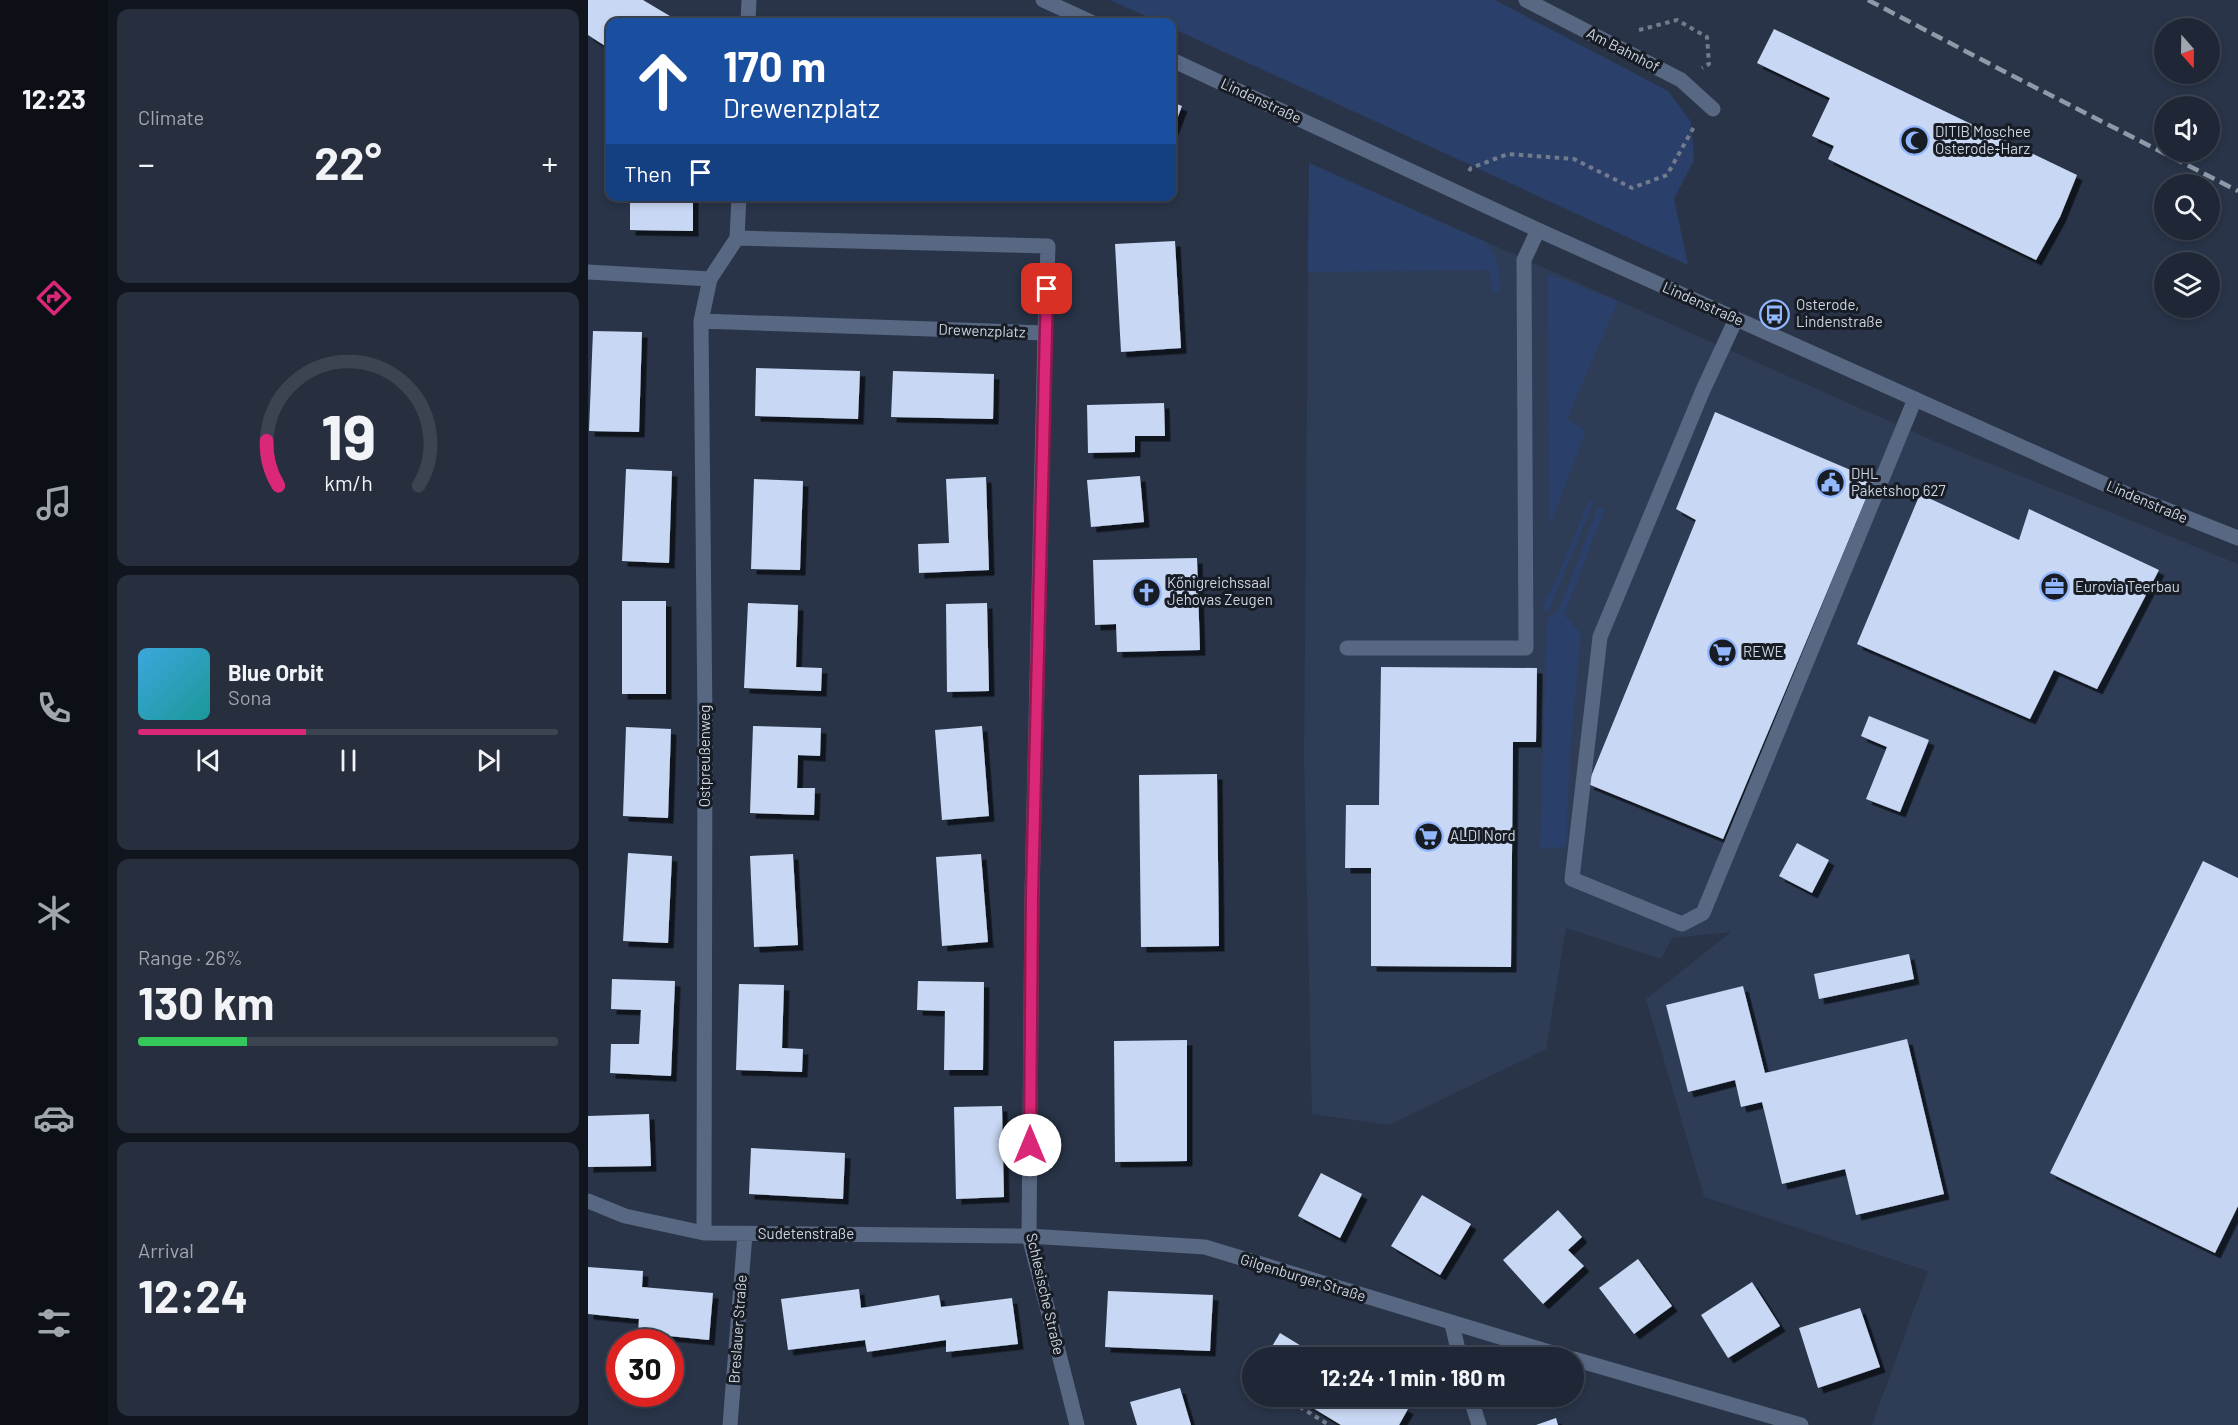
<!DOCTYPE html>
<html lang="en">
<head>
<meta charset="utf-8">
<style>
  :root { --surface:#1f2736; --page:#272f3e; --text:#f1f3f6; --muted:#a1a5ad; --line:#3c4451; --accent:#db2777 }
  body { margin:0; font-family:Barlow,sans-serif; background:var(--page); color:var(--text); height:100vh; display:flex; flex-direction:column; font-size:22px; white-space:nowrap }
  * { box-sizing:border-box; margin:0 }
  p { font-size:20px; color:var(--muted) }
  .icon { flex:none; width:33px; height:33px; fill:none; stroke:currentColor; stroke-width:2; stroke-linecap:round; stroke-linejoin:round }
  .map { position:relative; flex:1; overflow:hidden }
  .drawer { display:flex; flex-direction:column; gap:9px; padding:9px; background:#11151e; width:480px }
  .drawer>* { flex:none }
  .guide { position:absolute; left:18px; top:18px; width:570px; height:183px; border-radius:12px; box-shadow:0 3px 9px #0003,0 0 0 2px var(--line); background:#1a4fa0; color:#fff; overflow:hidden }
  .needle { width:39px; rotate:160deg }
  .controls { position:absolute; left:1566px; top:18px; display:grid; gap:12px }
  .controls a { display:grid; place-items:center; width:66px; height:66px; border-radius:50%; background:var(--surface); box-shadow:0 3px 9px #0003,0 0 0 2px var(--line); font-size:30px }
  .speed { position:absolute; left:18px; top:1329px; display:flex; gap:12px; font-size:30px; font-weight:700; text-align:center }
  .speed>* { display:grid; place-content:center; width:78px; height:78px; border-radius:50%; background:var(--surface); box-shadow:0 3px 9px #0003,0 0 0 2px var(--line); line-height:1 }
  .speed .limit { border:9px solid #d22; background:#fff; color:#111 }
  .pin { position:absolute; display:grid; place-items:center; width:51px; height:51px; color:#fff; margin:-26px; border-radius:12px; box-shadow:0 3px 9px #0006 }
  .me { position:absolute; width:66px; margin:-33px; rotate:0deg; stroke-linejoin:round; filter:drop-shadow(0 0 4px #0008) }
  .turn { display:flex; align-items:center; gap:21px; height:126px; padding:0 18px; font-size:27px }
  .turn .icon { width:78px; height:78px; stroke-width:2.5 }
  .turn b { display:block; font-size:42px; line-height:51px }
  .then { display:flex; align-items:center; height:57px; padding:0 18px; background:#0003; gap:12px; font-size:22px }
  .big { font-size:45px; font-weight:700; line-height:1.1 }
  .drawer .tile { flex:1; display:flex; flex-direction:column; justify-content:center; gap:9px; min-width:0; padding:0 21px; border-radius:12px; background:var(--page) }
  .drawer .dial { align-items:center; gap:0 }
  .dial svg { height:156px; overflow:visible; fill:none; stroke:var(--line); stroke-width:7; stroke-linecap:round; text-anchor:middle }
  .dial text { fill:var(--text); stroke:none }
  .song { display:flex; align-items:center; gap:18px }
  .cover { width:72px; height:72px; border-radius:9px; background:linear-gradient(135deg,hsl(200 70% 55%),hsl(180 70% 35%)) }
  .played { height:6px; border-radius:3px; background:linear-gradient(90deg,var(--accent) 40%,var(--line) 40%) }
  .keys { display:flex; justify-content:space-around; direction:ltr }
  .heat { display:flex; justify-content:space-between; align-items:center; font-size:33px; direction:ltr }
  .charge { height:9px; border-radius:4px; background:linear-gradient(90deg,#34c759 26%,var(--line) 0) }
  .trip { position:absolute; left:654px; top:1347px; width:342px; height:60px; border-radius:30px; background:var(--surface); box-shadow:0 3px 9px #0003,0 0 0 2px var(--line); font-weight:700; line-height:60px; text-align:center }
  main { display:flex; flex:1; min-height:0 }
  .tab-bar { display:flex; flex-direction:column; width:108px; justify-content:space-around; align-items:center; background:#0c1016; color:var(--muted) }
  .tab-bar .icon { width:42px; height:42px }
  .tab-bar .current { color:var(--accent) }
  .tab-bar b { font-size:27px; color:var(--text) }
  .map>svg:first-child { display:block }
</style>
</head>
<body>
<main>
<nav class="tab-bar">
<b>12:23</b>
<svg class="icon current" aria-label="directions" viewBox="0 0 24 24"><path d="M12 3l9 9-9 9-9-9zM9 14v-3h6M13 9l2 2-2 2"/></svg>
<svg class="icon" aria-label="music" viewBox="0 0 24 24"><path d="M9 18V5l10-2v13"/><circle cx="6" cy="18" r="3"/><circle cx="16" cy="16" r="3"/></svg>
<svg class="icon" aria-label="phone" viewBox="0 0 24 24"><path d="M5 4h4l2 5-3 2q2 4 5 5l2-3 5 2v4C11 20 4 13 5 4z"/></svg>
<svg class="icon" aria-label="climate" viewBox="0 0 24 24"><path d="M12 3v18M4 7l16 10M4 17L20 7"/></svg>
<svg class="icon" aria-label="car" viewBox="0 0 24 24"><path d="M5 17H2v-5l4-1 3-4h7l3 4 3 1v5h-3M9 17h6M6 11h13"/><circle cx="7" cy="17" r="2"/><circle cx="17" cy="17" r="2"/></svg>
<svg class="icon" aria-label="filters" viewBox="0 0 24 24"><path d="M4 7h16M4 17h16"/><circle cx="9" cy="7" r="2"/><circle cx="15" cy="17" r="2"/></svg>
</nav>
<section class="drawer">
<div class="tile"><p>Climate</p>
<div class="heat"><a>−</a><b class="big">22°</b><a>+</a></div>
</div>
<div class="tile dial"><svg viewBox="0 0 100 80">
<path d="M14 69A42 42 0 1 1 86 69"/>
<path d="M14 69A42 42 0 0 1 8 46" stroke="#db2777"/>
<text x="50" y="56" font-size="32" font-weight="700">19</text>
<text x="50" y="72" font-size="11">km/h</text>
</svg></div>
<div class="tile">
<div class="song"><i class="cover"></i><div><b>Blue Orbit</b><p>Sona</p></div></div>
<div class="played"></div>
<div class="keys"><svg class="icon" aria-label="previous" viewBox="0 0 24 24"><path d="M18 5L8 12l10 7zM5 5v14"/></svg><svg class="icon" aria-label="pause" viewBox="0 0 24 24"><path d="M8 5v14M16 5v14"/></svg><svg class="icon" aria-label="next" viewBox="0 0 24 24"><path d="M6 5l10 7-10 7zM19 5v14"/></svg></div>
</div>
<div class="tile"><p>Range · 26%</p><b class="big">130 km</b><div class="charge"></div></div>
<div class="tile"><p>Arrival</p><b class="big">12:24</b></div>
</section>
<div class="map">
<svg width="1650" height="1425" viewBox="0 0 1650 1425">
  <defs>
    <filter id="shadow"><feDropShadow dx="5.5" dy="5.5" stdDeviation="0" flood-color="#0009"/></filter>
  </defs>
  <rect width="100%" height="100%" fill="#293448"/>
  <!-- built -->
  <path fill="#2e3c56" d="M721 163 1339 438 1650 564V1425H1284L1340 1271 1116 1197 1058 999 1143 932 1084 938 1073 959 978 928 958 1049 801 1125 724 1114 716 760Z"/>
  <!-- green -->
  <path fill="#2a406a" d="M522 0H907L1080 91 1103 122 1106 160 1086 199 1100 265 584 28V22H571Z
    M721 163 897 242C912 256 911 272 912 291L904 294 902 270 720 272Z
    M960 274 1030 301 979 419 998 431 961 528Z
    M1001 500 1005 503 961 610 956 611V602L968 580Z
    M1010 507 1017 509 976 615 993 633 982 753 978 847 952 849 959 618 970 612Z"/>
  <!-- building -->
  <path fill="#c8d7f3" filter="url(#shadow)" d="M0 0H55L92 22H22V49L0 35Z
    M1186 29 1489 175 1472 217 1448 260 1240 159 1246 146 1224 136 1242 98 1169 63Z
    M584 102 594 106 584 132Z
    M42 196H105V231L42 230Z
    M587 241 593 348 533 352 527 244Z
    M5 331 54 332 51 432 1 431Z
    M168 368 272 371 270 419 167 416Z
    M305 371 406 374 405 419 303 417Z
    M576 403 577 436H547V452L500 453 499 405Z
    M1127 412 1286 480 1135 839 1000 784 1108 520 1088 509Z
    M38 469 84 471 81 563 34 561Z
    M552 476 556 522 503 527 499 480Z
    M398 477 401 570 331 573 330 544 361 543 358 479Z
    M166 479 215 481 212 570 163 569Z
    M1332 494 1431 540 1441 509 1571 570 1509 689 1466 670 1442 719 1269 644Z
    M609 558 612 650 529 652 528 624 507 625 505 560Z
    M34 601H78V694H34Z
    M160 603 210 605 208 667 234 668 233 691 156 688Z
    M399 603 401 691 359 692 358 604Z
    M793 667 949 668 948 742H925L923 967 783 966V868H757L758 805H791Z
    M1281 716 1341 740 1312 812 1278 799 1299 747 1273 736Z
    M165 726 233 728 232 756 210 755 209 788H227L226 815 162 813Z
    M394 726 401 816 354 820 347 730Z
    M38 727 83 729 80 818 35 816Z
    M629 774 631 946 553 947 551 775Z
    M1209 843 1241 860 1224 893 1191 876Z
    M40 853 84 856 80 943 35 941Z
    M205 854 210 945 166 947 162 856Z
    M393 854 400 942 354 946 348 857Z
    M1615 861 1650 878V1206L1627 1253 1462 1173Z
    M1321 954 1326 979 1231 999 1226 974Z
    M24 979 87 981 83 1076 22 1073 23 1044H51L53 1010 23 1009Z
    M330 981 396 982 395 1070H356L357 1011 329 1010Z
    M151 984 196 985 194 1048 215 1049 214 1072 148 1070Z
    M1155 986 1177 1073 1319 1039 1356 1194 1268 1215 1257 1169 1194 1184 1174 1102 1153 1107 1147 1080 1100 1092 1078 1005Z
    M599 1040V1161L527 1162 526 1041Z
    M414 1106 416 1197 368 1199 366 1107Z
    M61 1114 63 1166 0 1167V1116Z
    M163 1148 257 1153 255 1199 161 1194Z
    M733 1173 774 1194 752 1238 710 1216Z
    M834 1195 883 1224 852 1275 803 1246Z
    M970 1210 994 1237 980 1250 996 1266 955 1304 915 1260Z
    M1050 1259 1084 1306 1046 1334 1011 1288Z
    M0 1267 55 1271 54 1287 125 1293 121 1340 50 1333 51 1319 0 1314Z
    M1164 1282 1192 1326 1140 1358 1113 1315Z
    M271 1289 273 1308 351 1295 353 1307 424 1298 430 1344 358 1352V1340L279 1352 277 1340 200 1350 193 1299Z
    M520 1291 625 1295 622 1351 517 1347Z
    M1272 1308 1292 1367 1230 1388 1211 1328Z
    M692 1333 733 1358H677Z
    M592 1388 603 1425H549L542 1402Z
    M705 1396H799L820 1409 811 1425H753Z
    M968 1418 970 1425H948Z"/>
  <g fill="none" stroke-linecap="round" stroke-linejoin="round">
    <!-- path -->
    <path stroke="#727b8c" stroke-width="4" stroke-dasharray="4.5 4.5" stroke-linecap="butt" d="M1051 30 1089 20 1119 37 1121 64 1114 68
      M881 171 883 168 920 154 986 159 1044 188 1079 175 1107 125
      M704 1402 741 1425"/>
    <!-- lane -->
    <path stroke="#586782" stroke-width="15" d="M1148 319 1115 390 1012 637 984 879 1094 924 1115 913 1327 399
      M759 648H938L936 260 950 230"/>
    <!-- street -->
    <path stroke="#586782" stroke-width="15" d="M455 0 503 22
      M938 0 1093 80 1125 109
      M160 22 161 0
      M584 60 950 230 1541 495 1650 538
      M0 272 122 279
      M113 321 457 333 460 246 149 238
      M457 333 444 895 441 1236 489 1425
      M0 1201 37 1216 116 1233 441 1236 617 1247 981 1358
      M116 1233 117 722 113 321 122 279 149 238 151 196
      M864 1324 872 1358
      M986 1359 1213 1425
      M882 1396 891 1425
      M142 1425 157 1234"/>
    <!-- rail -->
    <path stroke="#9099a8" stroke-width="4.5" stroke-dasharray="12 6" stroke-linecap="butt" d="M1280 0 1423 75 1650 191"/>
  </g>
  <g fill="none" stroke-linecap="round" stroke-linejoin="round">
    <defs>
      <path id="route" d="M442 1145 444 895 459 289"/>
    </defs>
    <!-- route casing -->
    <use href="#route" stroke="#8e194d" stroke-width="15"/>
    <!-- route -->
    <use href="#route" stroke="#db2777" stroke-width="10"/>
  </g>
  <!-- icons -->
  <defs>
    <symbol id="mosque-ring" viewBox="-11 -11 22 22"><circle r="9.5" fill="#171c25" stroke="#92b7fd" stroke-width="1.5"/><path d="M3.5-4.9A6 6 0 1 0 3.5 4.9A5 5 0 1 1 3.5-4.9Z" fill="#92b7fd"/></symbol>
    <symbol id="bus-ring" viewBox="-11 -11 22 22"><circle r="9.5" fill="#171c25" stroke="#92b7fd" stroke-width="1.5"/><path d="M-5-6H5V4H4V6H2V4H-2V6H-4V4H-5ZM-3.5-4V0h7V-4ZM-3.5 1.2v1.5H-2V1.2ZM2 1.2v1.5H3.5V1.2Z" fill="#92b7fd"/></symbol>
    <symbol id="civic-ring" viewBox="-11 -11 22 22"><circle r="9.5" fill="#171c25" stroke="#92b7fd" stroke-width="1.5"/><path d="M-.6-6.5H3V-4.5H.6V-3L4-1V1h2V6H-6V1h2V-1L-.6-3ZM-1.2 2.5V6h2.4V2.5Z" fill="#92b7fd"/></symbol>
    <symbol id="office-ring" viewBox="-11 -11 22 22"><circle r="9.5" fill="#171c25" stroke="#92b7fd" stroke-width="1.5"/><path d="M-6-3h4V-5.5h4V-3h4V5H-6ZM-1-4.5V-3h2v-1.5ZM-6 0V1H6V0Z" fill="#92b7fd"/></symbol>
    <symbol id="church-ring" viewBox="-11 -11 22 22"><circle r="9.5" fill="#171c25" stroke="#92b7fd" stroke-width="1.5"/><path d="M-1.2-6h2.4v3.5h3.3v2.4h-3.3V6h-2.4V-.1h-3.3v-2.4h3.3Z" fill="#92b7fd"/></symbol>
    <symbol id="supermarket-ring" viewBox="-11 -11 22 22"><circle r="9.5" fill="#171c25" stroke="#92b7fd" stroke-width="1.5"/><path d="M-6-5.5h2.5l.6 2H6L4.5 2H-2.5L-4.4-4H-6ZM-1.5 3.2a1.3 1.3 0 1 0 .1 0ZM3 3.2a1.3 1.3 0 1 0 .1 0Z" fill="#92b7fd"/></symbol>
  </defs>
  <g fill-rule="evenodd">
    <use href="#mosque-ring" x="1310" y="124" width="33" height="33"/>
    <use href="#bus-ring" x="1170" y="298" width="33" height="33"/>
    <use href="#civic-ring" x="1226" y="466" width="33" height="33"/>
    <use href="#office-ring" x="1450" y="570" width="33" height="33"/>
    <use href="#church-ring" x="542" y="576" width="33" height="33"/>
    <use href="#supermarket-ring" x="1118" y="636" width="33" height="33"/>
    <use href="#supermarket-ring" x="824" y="820" width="33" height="33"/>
  </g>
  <g text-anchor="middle" stroke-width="6" stroke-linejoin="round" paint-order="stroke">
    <!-- street labels -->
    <g font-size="15" fill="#cdd5e1" stroke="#171c25">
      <text transform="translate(1035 50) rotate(27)" y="5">Am Bahnhof</text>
      <text transform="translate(673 101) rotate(25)" y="5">Lindenstraße</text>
      <text transform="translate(1115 304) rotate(24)" y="5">Lindenstraße</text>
      <text transform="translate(394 331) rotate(2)" y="5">Drewenzplatz</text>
      <text transform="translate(1559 502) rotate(23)" y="5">Lindenstraße</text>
      <text transform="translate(117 756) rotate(-90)" y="5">Ostpreußenweg</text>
      <text x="218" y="1239">Sudetenstraße</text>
      <text transform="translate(715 1278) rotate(17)" y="5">Gilgenburger Straße</text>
      <text transform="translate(457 1294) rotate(77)" y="5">Schlesische Straße</text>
      <text transform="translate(150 1329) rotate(-86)" y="5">Breslauer Straße</text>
    </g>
    <!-- poi labels -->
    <g font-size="15" fill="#cdd5e1" stroke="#171c25" text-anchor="start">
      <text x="1347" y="137">DITIB Moschee<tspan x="1347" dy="17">Osterode-Harz</tspan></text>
      <text x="1208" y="310">Osterode,<tspan x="1208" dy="17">Lindenstraße</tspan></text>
      <text x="1263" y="479">DHL<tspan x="1263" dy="17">Paketshop 627</tspan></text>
      <text x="579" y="588">Königreichssaal<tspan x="579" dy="17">Jehovas Zeugen</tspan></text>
      <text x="1487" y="592">Eurovia Teerbau</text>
      <text x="1155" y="657">REWE</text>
      <text x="862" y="841">ALDI Nord</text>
    </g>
  </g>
</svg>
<div class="controls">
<a><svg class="needle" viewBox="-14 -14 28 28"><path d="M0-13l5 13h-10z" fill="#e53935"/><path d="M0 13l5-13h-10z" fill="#a1a5ad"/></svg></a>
<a><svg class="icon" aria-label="sound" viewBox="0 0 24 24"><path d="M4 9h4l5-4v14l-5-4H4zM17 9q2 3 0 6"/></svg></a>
<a><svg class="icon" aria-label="search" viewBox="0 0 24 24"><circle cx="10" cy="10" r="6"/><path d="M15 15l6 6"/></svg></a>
<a><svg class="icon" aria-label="layers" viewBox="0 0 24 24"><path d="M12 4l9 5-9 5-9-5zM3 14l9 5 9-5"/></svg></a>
</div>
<div class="speed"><div class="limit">30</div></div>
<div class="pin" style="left:459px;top:289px;background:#d93025"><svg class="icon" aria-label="arrive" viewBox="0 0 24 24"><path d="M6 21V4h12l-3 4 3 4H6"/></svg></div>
<svg class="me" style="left:442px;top:1145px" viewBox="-20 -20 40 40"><circle r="19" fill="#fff"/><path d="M0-13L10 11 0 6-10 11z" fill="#db2777"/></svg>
<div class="trip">12:24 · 1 min · 180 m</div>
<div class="guide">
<div class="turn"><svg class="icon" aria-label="ahead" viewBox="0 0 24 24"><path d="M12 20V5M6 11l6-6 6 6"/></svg><div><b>170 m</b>Drewenzplatz</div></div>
<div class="then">Then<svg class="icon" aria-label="arrive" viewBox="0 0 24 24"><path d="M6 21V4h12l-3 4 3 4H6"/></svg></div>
</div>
</div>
</main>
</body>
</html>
